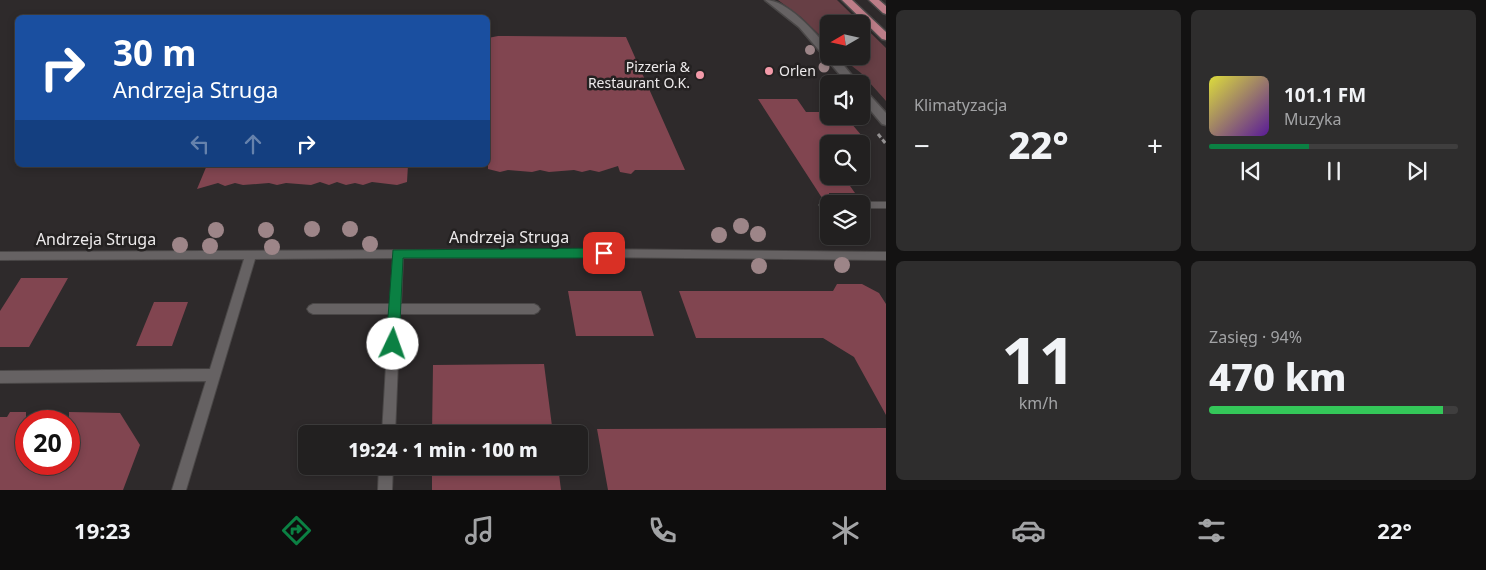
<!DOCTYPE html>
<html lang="pl">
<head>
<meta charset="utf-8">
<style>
  :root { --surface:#222020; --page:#2e2d2d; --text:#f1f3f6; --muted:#a2a3a5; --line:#3f3e3e; --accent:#0b8043 }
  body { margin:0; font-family:"Noto Sans",sans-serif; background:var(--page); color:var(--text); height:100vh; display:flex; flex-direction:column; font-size:19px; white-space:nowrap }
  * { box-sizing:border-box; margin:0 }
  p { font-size:16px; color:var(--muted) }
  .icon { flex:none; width:28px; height:28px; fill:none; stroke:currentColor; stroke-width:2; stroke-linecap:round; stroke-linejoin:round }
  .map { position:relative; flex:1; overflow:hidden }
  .side { display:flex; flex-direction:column; gap:10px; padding:10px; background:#131212; width:600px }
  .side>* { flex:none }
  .top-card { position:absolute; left:15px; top:15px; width:475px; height:152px; border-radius:8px; box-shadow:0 2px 8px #0003,0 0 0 1px var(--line); background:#1a4fa0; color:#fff; overflow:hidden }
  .needle { width:32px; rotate:261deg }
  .tools { position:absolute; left:820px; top:15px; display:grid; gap:10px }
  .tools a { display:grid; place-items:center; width:50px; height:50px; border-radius:8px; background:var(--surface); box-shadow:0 2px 8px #0003,0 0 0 1px var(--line); font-size:25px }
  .speed { position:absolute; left:15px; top:410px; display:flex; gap:10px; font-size:25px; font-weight:700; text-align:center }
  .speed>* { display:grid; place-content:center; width:65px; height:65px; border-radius:50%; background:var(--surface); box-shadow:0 2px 8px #0003,0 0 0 1px var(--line); line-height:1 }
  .speed .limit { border:8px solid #d22; background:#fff; color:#111 }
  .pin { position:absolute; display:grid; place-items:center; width:42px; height:42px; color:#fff; margin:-21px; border-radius:10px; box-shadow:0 2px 8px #0006 }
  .me { position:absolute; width:55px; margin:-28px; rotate:3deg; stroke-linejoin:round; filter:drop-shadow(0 0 4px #0008) }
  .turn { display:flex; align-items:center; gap:18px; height:105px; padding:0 15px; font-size:22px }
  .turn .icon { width:65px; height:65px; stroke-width:2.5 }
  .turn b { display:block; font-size:35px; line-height:42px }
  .lanes { display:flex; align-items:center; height:48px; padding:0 15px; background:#0003; justify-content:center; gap:25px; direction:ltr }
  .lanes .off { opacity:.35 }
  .big { font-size:38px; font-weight:800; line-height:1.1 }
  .side .card { flex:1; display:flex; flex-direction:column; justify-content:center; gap:8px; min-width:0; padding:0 18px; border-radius:8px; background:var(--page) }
  .side .dial { align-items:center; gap:0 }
  .dial b { font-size:65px; line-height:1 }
  .song { display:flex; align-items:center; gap:15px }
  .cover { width:60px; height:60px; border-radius:8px; background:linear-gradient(135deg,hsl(60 70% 55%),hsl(270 70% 35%)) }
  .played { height:5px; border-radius:2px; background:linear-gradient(90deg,var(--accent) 40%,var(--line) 40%) }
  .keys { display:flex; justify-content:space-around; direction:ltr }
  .heat { display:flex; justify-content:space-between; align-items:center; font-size:28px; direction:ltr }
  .charge { height:8px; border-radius:4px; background:linear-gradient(90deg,#34c759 94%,var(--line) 0) }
  .side .tiles { flex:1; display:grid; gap:10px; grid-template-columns:repeat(2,1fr) }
  .trip { position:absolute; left:298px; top:425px; width:290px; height:50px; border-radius:8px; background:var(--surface); box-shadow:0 2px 8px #0003,0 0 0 1px var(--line); font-weight:800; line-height:50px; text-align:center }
  .tab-bar { display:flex; height:80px; justify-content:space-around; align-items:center; background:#0e0d0d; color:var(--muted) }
  .tab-bar .icon { width:35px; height:35px }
  .tab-bar .on { color:var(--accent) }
  .tab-bar b { font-size:22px; color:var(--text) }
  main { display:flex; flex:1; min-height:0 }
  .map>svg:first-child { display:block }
</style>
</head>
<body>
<main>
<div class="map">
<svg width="886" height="490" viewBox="0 0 886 490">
  <rect width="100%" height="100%" fill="#2e2a2b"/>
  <!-- green -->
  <path fill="#673f45" d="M778 0H837L886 48V101L861 73 839 56H861V24H829V44L801 17Z"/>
  <!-- building -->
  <path fill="#814550" d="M498 36 626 37 685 170H635L631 174 620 172 618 166 599 172 590 170 582 172 574 170 549 172 540 170 532 172 508 170 500 172 488 169V38Z
    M758 99H797L806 112H829V116H845L862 136 843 137 834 144H829V176H843L855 193H829V200L824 201Z
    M207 165H408L407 182 397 185 372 182 363 185 355 183 346 185 337 182 329 185 320 182 311 185 286 183 277 185 269 183 243 185 235 183 225 186 218 183 197 189Z
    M21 278H68L29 347H0V311Z
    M837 284H862L879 293 886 304V415L854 357 823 338H696L679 291H833Z
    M568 291H641L654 336H576Z
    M154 302H188L172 346H136Z
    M544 364 553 434H432L433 365Z
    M10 412H26V464H69V412L120 413 140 445 123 490H0V417H7Z
    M886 428V490H608L597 429Z
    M432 466H558L561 490H432Z"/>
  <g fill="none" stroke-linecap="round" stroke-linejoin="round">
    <defs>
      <path id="lane" d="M829 202 833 204H829V208L821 207 819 205 821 203Z
        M861 202H886V208H861V204H857Z
        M585 249 886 252V260L585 257 403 258 401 304H534L538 306 540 309 538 312 534 314H400L395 434H382L389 314H313L309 312 307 309 309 306 313 304H390L393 258 255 259 186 490H172L206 381 0 383V371L210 369 244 259 0 260V252Z
        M379 466H393L392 490H378Z"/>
      <path id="street" d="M765 0C788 0 814 32 829 48V56H836L859 84H848L799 27Z
        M861 89 865 90 886 113V125L882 124 861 99Z"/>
      <path id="primary" d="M842 0H852L886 32V40L882 39Z
        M869 0H879L886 6V14L883 13Z"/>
    </defs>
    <!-- lane casing -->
    <use href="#lane" stroke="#4a4747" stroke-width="2"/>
    <!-- street casing -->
    <use href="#street" stroke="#4a4747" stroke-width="3"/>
    <!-- primary casing -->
    <use href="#primary" stroke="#4a4747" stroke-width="3"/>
    <!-- path -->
    <path stroke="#939091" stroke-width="3" stroke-dasharray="4.5 2.5" stroke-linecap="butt" d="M878 134 886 144"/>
    <!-- lane -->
    <use href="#lane" fill="#666263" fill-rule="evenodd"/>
    <!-- street -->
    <use href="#street" fill="#666263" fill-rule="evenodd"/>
    <!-- primary -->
    <use href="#primary" fill="#bc7d88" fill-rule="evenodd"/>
  </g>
  <!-- trees -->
  <g fill="#9d8588">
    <circle cx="810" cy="50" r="5"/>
    <circle cx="824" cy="67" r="5.5"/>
    <circle cx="741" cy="226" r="8"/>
    <circle cx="312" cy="229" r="8"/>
    <circle cx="350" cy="229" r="8"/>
    <circle cx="216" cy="230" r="8"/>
    <circle cx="266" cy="230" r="8"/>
    <circle cx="758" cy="234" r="8"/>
    <circle cx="719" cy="235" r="8"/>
    <circle cx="370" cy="244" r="8"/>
    <circle cx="180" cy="245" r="8"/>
    <circle cx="210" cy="246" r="8"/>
    <circle cx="272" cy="247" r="8"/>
    <circle cx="842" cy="265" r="8"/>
    <circle cx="759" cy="266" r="8"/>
  </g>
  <!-- route -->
  <path fill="#0b8043" stroke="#07532c" d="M604 248 610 253 604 258H403L399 344 398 349 393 350 388 349 386 344 393 250Z"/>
  <!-- markers -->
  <g fill="#f39aa9" stroke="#242121" stroke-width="2">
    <circle cx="769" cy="71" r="5"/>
    <circle cx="700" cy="75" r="5"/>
  </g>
  <g text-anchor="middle" stroke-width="5" stroke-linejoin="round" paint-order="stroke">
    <!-- far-poi labels -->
    <g font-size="14" fill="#edeaeb" stroke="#242121" text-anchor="end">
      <text x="690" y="72">Pizzeria &amp;<tspan x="690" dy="16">Restaurant O.K.</tspan></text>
      <text x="779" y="76" text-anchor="start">Orlen</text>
    </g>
    <!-- street labels -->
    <g font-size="16" fill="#edeaeb" stroke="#242121">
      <text x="509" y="243">Andrzeja Struga</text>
      <text x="96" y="245">Andrzeja Struga</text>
    </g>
  </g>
</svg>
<div class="tools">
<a><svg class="needle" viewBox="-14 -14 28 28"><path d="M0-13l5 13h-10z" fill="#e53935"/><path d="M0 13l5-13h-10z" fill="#a2a3a5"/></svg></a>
<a><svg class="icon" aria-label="sound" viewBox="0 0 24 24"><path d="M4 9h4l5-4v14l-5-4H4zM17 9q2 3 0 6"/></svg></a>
<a><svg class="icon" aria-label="search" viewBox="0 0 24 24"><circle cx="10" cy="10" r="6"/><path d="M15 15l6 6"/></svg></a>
<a><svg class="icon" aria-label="layers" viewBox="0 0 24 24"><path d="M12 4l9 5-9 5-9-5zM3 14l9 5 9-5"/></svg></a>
</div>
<div class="speed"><div class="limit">20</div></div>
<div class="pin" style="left:604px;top:253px;background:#d93025"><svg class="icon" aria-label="arrive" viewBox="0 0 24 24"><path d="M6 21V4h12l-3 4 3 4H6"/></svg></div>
<svg class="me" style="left:393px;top:344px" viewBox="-20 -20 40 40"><circle r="19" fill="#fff"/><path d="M0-13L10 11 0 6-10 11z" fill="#0b8043"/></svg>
<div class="trip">19:24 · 1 min · 100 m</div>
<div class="top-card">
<div class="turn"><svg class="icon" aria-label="right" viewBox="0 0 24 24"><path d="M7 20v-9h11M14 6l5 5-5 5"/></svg><div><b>30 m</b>Andrzeja Struga</div></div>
<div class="lanes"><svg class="icon off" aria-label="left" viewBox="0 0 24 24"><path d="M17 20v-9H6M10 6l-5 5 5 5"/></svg><svg class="icon off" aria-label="ahead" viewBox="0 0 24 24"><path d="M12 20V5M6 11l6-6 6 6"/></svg><svg class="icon" aria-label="right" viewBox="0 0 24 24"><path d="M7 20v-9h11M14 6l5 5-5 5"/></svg></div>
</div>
</div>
<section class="side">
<div class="tiles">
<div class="card"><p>Klimatyzacja</p>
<div class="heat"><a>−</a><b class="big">22°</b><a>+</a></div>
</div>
<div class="card">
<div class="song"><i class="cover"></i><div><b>101.1 FM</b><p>Muzyka</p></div></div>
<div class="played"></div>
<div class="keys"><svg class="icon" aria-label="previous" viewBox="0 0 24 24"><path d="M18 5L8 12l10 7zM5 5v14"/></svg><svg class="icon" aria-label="pause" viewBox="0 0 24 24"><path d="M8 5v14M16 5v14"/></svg><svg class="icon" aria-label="next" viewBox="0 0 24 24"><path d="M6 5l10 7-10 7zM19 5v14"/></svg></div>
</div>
<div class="card dial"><b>11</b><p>km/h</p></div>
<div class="card"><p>Zasięg · 94%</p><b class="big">470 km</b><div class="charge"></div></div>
</div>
</section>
</main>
<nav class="tab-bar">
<b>19:23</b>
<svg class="icon on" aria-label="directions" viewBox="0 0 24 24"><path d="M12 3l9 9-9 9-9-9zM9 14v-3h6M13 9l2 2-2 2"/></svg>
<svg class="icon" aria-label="music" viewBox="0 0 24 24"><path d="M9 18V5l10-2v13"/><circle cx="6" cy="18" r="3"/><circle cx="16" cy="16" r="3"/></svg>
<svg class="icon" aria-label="phone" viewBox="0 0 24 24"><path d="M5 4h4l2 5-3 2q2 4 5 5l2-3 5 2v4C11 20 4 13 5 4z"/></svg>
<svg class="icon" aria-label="climate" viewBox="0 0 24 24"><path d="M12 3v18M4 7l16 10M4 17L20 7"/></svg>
<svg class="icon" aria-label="car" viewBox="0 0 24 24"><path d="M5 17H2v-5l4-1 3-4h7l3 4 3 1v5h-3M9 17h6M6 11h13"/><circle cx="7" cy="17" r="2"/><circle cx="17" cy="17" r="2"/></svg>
<svg class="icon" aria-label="filters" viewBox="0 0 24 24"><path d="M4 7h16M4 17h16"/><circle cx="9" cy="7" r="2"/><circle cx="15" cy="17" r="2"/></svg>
<b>22°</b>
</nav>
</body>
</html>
